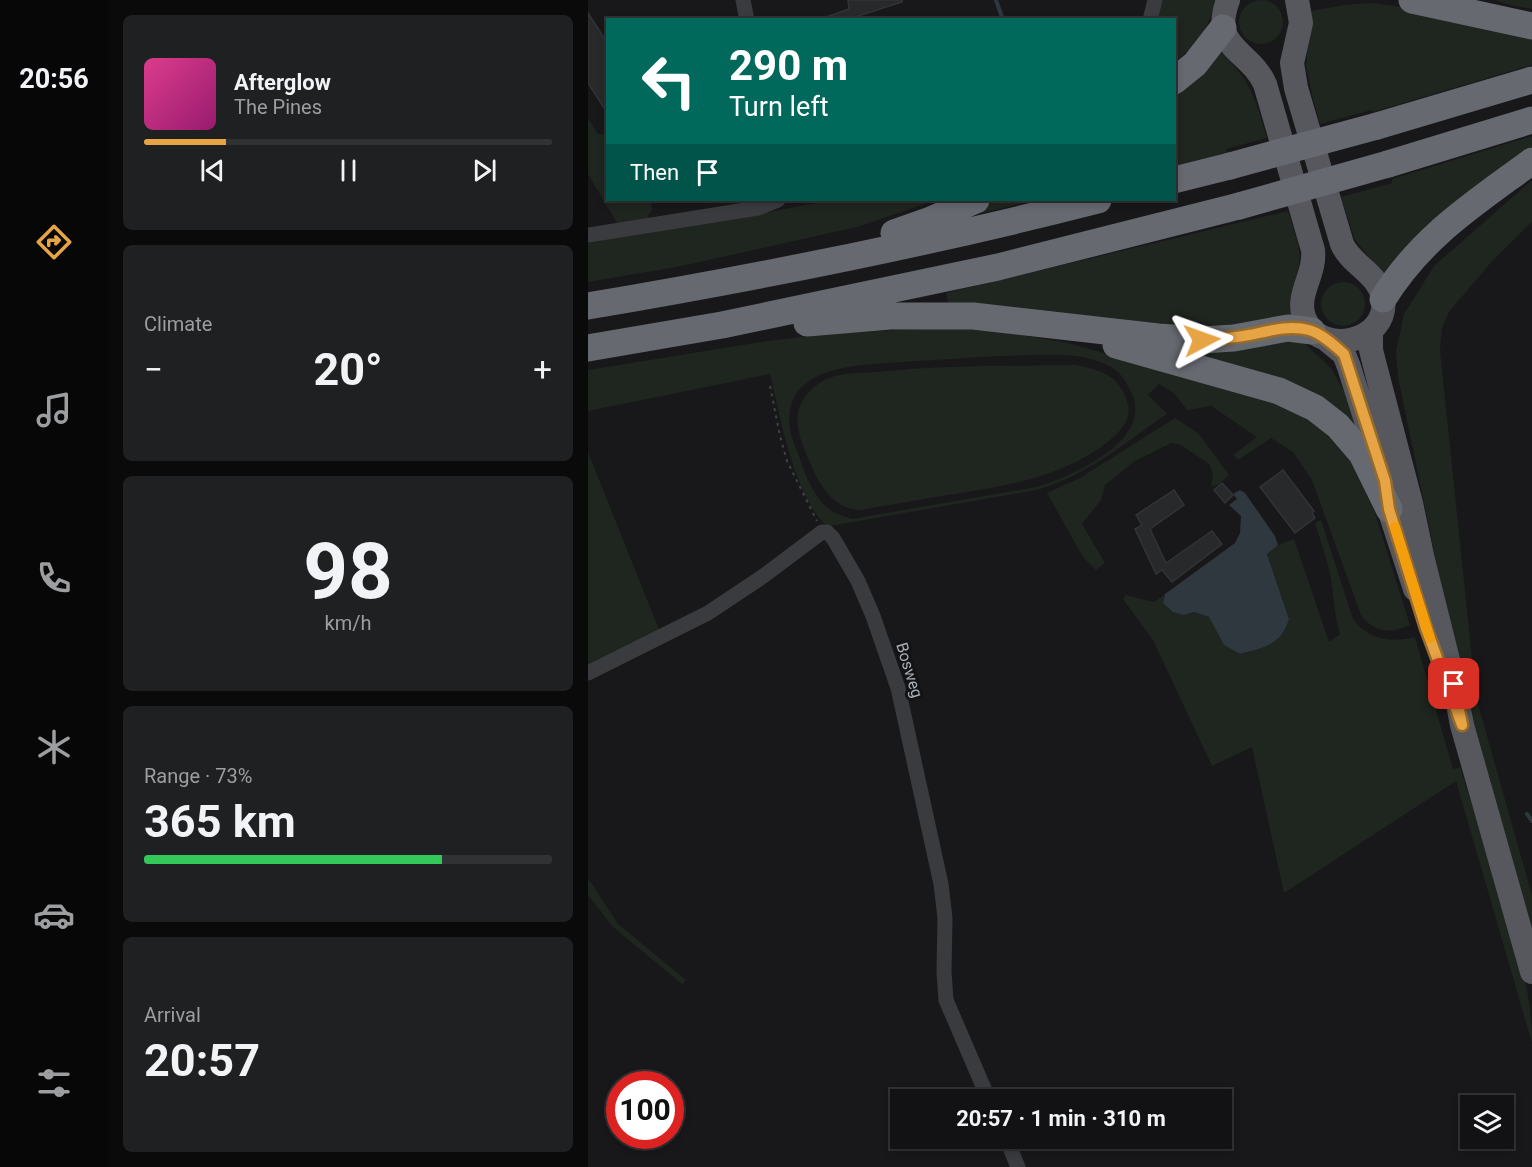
<!DOCTYPE html>
<html lang="en">
<head>
<meta charset="utf-8">
<style>
  :root { --surface:#121214; --page:#1f2022; --text:#f1f3f6; --muted:#9c9ea0; --line:#313234; --accent:#e7a444 }
  body { margin:0; font-family:Roboto,sans-serif; background:var(--page); color:var(--text); height:100vh; display:flex; flex-direction:column; font-size:22px; white-space:nowrap }
  * { box-sizing:border-box; margin:0 }
  p { font-size:20px; color:var(--muted) }
  .icon { flex:none; width:33px; height:33px; fill:none; stroke:currentColor; stroke-width:2; stroke-linecap:round; stroke-linejoin:round }
  .map { position:relative; flex:1; overflow:hidden }
  .side { display:flex; flex-direction:column; gap:15px; padding:15px; background:#0a0a0b; width:480px }
  .side>* { flex:none }
  .banner { position:absolute; left:18px; top:18px; width:570px; height:183px; border-radius:0px; box-shadow:0 3px 9px #0003,0 0 0 2px var(--line); background:#00695c; color:#fff; overflow:hidden }
  .tools { position:absolute; left:872px; top:1095px; display:grid; gap:12px }
  .tools a { display:grid; place-items:center; width:54px; height:54px; border-radius:0px; background:var(--surface); box-shadow:0 3px 9px #0003,0 0 0 2px var(--line); font-size:30px }
  .speed { position:absolute; left:18px; top:1071px; display:flex; gap:12px; font-size:30px; font-weight:700; text-align:center }
  .speed>* { display:grid; place-content:center; width:78px; height:78px; border-radius:50%; background:var(--surface); box-shadow:0 3px 9px #0003,0 0 0 2px var(--line); line-height:1 }
  .speed .limit { border:9px solid #d22; background:#fff; color:#111 }
  .pin { position:absolute; display:grid; place-items:center; width:51px; height:51px; color:#fff; margin:-26px; border-radius:12px; box-shadow:0 3px 9px #0006 }
  .me { position:absolute; width:66px; margin:-33px; rotate:86deg; stroke-linejoin:round; filter:drop-shadow(0 0 4px #0008) }
  .turn { display:flex; align-items:center; gap:21px; height:126px; padding:0 24px; font-size:27px }
  .turn .icon { width:78px; height:78px; stroke-width:2.5 }
  .turn b { display:block; font-size:42px; line-height:51px }
  .then { display:flex; align-items:center; height:57px; padding:0 24px; background:#0003; gap:12px; font-size:22px }
  .big { font-size:45px; font-weight:700; line-height:1.1 }
  .side .tile { flex:1; display:flex; flex-direction:column; justify-content:center; gap:9px; min-width:0; padding:0 21px; border-radius:9px; background:var(--page) }
  .side .dial { align-items:center; gap:0 }
  .dial b { font-size:78px; line-height:1 }
  .song { display:flex; align-items:center; gap:18px }
  .cover { width:72px; height:72px; border-radius:9px; background:linear-gradient(135deg,hsl(330 70% 55%),hsl(320 70% 35%)) }
  .played { height:6px; border-radius:3px; background:linear-gradient(90deg,var(--accent) 20%,var(--line) 20%) }
  .keys { display:flex; justify-content:space-around; direction:ltr }
  .heat { display:flex; justify-content:space-between; align-items:center; font-size:33px; direction:ltr }
  .charge { height:9px; border-radius:4px; background:linear-gradient(90deg,#34c759 73%,var(--line) 0) }
  .trip { position:absolute; left:302px; top:1089px; width:342px; height:60px; border-radius:0px; background:var(--surface); box-shadow:0 3px 9px #0003,0 0 0 2px var(--line); font-weight:700; line-height:60px; text-align:center }
  main { display:flex; flex:1; min-height:0 }
  .menu { display:flex; flex-direction:column; width:108px; justify-content:space-around; align-items:center; background:#070708; color:var(--muted) }
  .menu .icon { width:42px; height:42px }
  .menu .on { color:var(--accent) }
  .menu b { font-size:27px; color:var(--text) }
  .map>svg:first-child { display:block }
</style>
</head>
<body>
<main>
<nav class="menu">
<b>20:56</b>
<svg class="icon on" aria-label="directions" viewBox="0 0 24 24"><path d="M12 3l9 9-9 9-9-9zM9 14v-3h6M13 9l2 2-2 2"/></svg>
<svg class="icon" aria-label="music" viewBox="0 0 24 24"><path d="M9 18V5l10-2v13"/><circle cx="6" cy="18" r="3"/><circle cx="16" cy="16" r="3"/></svg>
<svg class="icon" aria-label="phone" viewBox="0 0 24 24"><path d="M5 4h4l2 5-3 2q2 4 5 5l2-3 5 2v4C11 20 4 13 5 4z"/></svg>
<svg class="icon" aria-label="climate" viewBox="0 0 24 24"><path d="M12 3v18M4 7l16 10M4 17L20 7"/></svg>
<svg class="icon" aria-label="car" viewBox="0 0 24 24"><path d="M5 17H2v-5l4-1 3-4h7l3 4 3 1v5h-3M9 17h6M6 11h13"/><circle cx="7" cy="17" r="2"/><circle cx="17" cy="17" r="2"/></svg>
<svg class="icon" aria-label="filters" viewBox="0 0 24 24"><path d="M4 7h16M4 17h16"/><circle cx="9" cy="7" r="2"/><circle cx="15" cy="17" r="2"/></svg>
</nav>
<section class="side">
<div class="tile">
<div class="song"><i class="cover"></i><div><b>Afterglow</b><p>The Pines</p></div></div>
<div class="played"></div>
<div class="keys"><svg class="icon" aria-label="previous" viewBox="0 0 24 24"><path d="M18 5L8 12l10 7zM5 5v14"/></svg><svg class="icon" aria-label="pause" viewBox="0 0 24 24"><path d="M8 5v14M16 5v14"/></svg><svg class="icon" aria-label="next" viewBox="0 0 24 24"><path d="M6 5l10 7-10 7zM19 5v14"/></svg></div>
</div>
<div class="tile"><p>Climate</p>
<div class="heat"><a>−</a><b class="big">20°</b><a>+</a></div>
</div>
<div class="tile dial"><b>98</b><p>km/h</p></div>
<div class="tile"><p>Range · 73%</p><b class="big">365 km</b><div class="charge"></div></div>
<div class="tile"><p>Arrival</p><b class="big">20:57</b></div>
</section>
<div class="map">
<svg width="944" height="1167" viewBox="0 0 944 1167">
  <rect width="100%" height="100%" fill="#18181a"/>
  <!-- green -->
  <path fill="#1f251f" fill-rule="evenodd" d="M651 22a22 22 0 1 1 44 0a22 22 0 1 1-44 0Z
    M570 0H627C620 32 611 42 587 62L586 20H566Z
    M907 0H944V9L922 5Z
    M783 3 832 9 944 34V65L785 112 784 110 732 124 725 99 718 66 723 11 756 5Z
    M633 52C664 82 667 98 679 138L638 149 639 153 587 166 586 92Z
    M0 118 10 134H19L20 200H63L64 210 60 216 61 219 31 226 0 174Z
    M944 136V150L796 275 767 240 753 197 804 183V179Z
    M944 180V222L905 260 861 312 854 328 852 350 888 697 944 895V942L903 797 845 557 847 556 810 377 808 352 816 314 846 266Z
    M243 200H349L269 227 94 266 0 282V241L150 218Z
    M408 200H448L365 220Z
    M700 211 710 243 712 257 703 316 640 328 610 329 361 306 358 293Z
    M733 304a22 22 0 1 1 44 0a22 22 0 1 1-44 0Z
    M368 328 423 333 480 343 630 385 702 408 750 434 786 510 822 625C803 634 786 633 773 615L724 480 705 452 683 438 650 460 645 455 669 437 623 406 599 410 586 393 571 384 560 395 579 414C538 442 497 477 448 490L242 526H239C206 497 192 416 182 374L0 411V370L179 341 258 332ZM411 356C444 356 494 349 523 367 534 373 540 385 545 396 562 443 483 476 449 487L264 519C259 517 252 515 247 513 228 503 217 475 211 456 208 449 205 441 203 434 189 365 269 365 315 362 347 360 379 358 411 356Z
    M714 341 743 368 756 391 768 429 565 343Z
    M488 365C511 370 529 374 538 398 546 417 535 429 521 441 468 483 401 488 336 499 315 503 293 506 272 510 248 509 233 489 224 467 216 449 202 421 214 402 218 394 225 387 233 382 249 372 272 373 291 372 356 365 422 366 488 365Z
    M587 418 611 434 641 475 631 484 623 487 625 474 621 464 593 445 583 443 547 461 517 485 513 500 494 524 517 563 508 570 495 557 459 493 492 478Z
    M0 452 72 632 0 668Z
    M733 520 765 619C781 640 802 643 827 637L865 769 872 767C885 808 898 850 912 891 928 941 944 990 944 1043L868 781 696 893 664 747 624 766 565 640 535 599 538 595 566 602 577 594 575 603 596 615 606 612 621 617 636 645 652 654C676 647 693 646 701 619L679 553 690 545 706 539 741 642 752 634C746 615 746 594 742 573 738 556 732 540 727 523Z
    M0 878 30 924 98 980 94 984 25 927 0 895Z"/>
  <!-- water -->
  <path fill="#2f383e" d="M652 490 657 493 687 536 690 545 679 554 701 619C693 646 676 647 652 654L636 645 621 617 606 612 596 615 585 612 575 603 577 594 647 543 652 533 653 516 641 505 649 499 645 494Z"/>
  <g fill="none" stroke-linecap="round" stroke-linejoin="round">
    <!-- stream -->
    <path stroke="#2f383e" stroke-width="4" d="M408 0 415 20
      M939 814 944 821"/>
  </g>
  <!-- building -->
  <path fill="#28292b" stroke="#323336" stroke-width="1.5" d="M260 0H314V2L270 16 269 20H235V18L261 9Z
    M0 13 20 44V114L0 83Z
    M695 470 726 511 724 513 727 518 707 533 672 487Z
    M634 483 645 495 637 503 626 490Z
    M586 490 596 505 562 529 578 563 624 531 634 544 584 582 574 570 568 574 547 529 554 525 548 515Z"/>
  <g fill="none" stroke-linecap="round" stroke-linejoin="round">
    <!-- path -->
    <path stroke="#404246" stroke-width="2" stroke-dasharray="3 4.5" stroke-linecap="butt" d="M182 386 192 436 199 461 229 521"/>
    <!-- minor -->
    <path stroke="#3a3b3f" stroke-width="15" d="M155 0 159 20
      M562 20 567 0
      M0 235 170 208 190 200
      M0 673 120 613 174 577 234 532H239L245 538 270 581 285 616 310 688 353 884 357 918 356 972 358 1000 401 1100
      M418 1138 430 1167"/>
    <!-- primary -->
    <path stroke="#56585e" stroke-width="24" d="M640 0C622 49 660 48 677 84L725 250C728 274 708 294 716 317 730 358 802 343 795 298 791 274 763 265 754 244L708 88 704 63 713 23 709 0
      M783 331V350L786 362 823 503 835 560 866 684 874 725 944 972
      M739 340 756 354 761 367 797 481 801 509 827 589"/>
    <!-- motorway -->
    <path stroke="#666970" stroke-width="27" d="M824 0 944 26
      M586 81 607 64 635 28
      M789 126 944 80
      M800 164 944 120
      M586 180 642 166
      M306 233 340 221 388 200
      M795 299C834 236 886 204 944 161
      M0 306C172 277 342 243 510 200
      M219 323 302 316H385L570 337 614 340 646 338 700 328 724 331
      M528 345 691 391 727 408 750 426 774 454 801 509
      M0 348 134 325 410 267 651 206"/>
    <!-- motorway-bridge -->
    <path stroke="#666970" stroke-width="27" d="M642 166 789 126
      M651 206 800 164"/>
  </g>
  <g fill="none" stroke-linecap="round" stroke-linejoin="round">
    <defs>
      <path id="route" d="M614 340C630 339 645 338 661 335 681 331 701 325 721 330 733 333 747 346 756 354L797 481 801 509 838 628 874 725 866 684"/>
    </defs>
    <!-- route casing -->
    <use href="#route" stroke="#966b2c" stroke-width="15"/>
    <!-- route -->
    <use href="#route" stroke="#e7a444" stroke-width="10"/>
    <!-- slow -->
    <path stroke="#f59e0b" stroke-width="10" d="M807 527 842 638"/>
  </g>
  <g text-anchor="middle" stroke-width="6" stroke-linejoin="round" paint-order="stroke">
    <!-- street labels -->
    <g font-size="16" fill="#abb1b9" stroke="#131315">
      <text transform="translate(322 670) rotate(73)" y="6">Bosweg</text>
    </g>
  </g>
</svg>
<div class="tools">
<a><svg class="icon" aria-label="layers" viewBox="0 0 24 24"><path d="M12 4l9 5-9 5-9-5zM3 14l9 5 9-5"/></svg></a>
</div>
<div class="speed"><div class="limit">100</div></div>
<div class="pin" style="left:866px;top:684px;background:#d93025"><svg class="icon" aria-label="arrive" viewBox="0 0 24 24"><path d="M6 21V4h12l-3 4 3 4H6"/></svg></div>
<svg class="me" style="left:614px;top:340px" viewBox="-20 -20 40 40"><path d="M0-17L14 15 0 8-14 15z" fill="#e7a444" stroke="#fff" stroke-width="4"/></svg>
<div class="trip">20:57 · 1 min · 310 m</div>
<div class="banner">
<div class="turn"><svg class="icon" aria-label="left" viewBox="0 0 24 24"><path d="M17 20v-9H6M10 6l-5 5 5 5"/></svg><div><b>290 m</b>Turn left</div></div>
<div class="then">Then<svg class="icon" aria-label="arrive" viewBox="0 0 24 24"><path d="M6 21V4h12l-3 4 3 4H6"/></svg></div>
</div>
</div>
</main>
</body>
</html>
